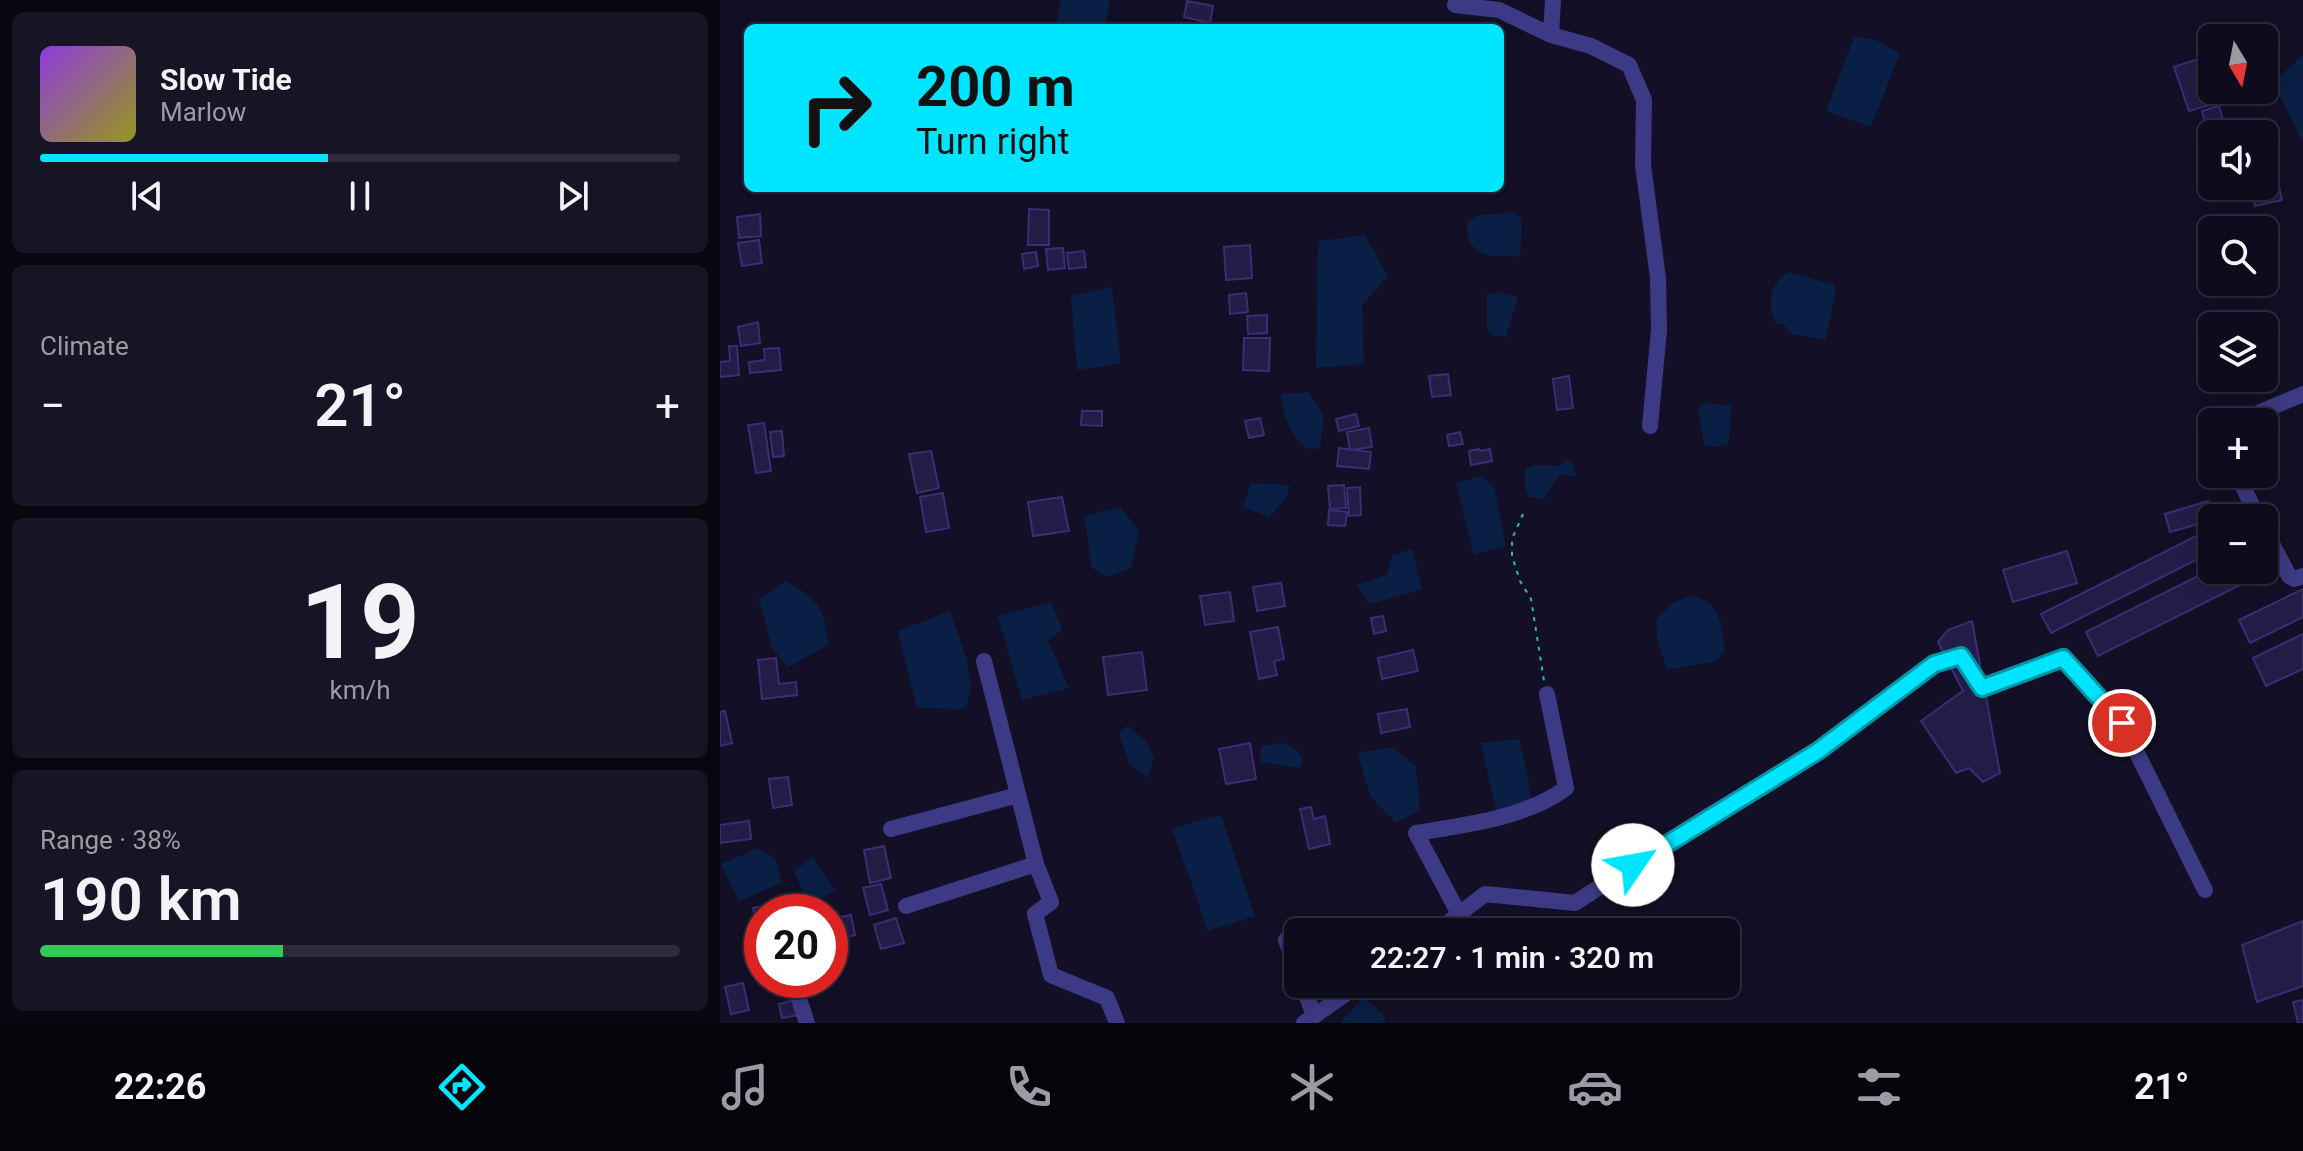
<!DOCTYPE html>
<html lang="en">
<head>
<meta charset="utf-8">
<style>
  :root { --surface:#0e0b1c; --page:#171425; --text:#f1f3f6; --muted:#9b9ba3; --line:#2e2b3b; --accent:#00e5ff }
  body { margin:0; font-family:Roboto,sans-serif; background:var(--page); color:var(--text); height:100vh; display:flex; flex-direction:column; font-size:30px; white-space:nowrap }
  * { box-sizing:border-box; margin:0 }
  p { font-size:26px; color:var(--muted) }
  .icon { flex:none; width:44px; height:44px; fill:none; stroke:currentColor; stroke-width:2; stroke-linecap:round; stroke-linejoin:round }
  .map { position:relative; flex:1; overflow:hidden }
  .panel { display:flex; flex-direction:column; gap:12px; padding:12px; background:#08060f; width:720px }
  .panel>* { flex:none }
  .top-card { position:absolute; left:24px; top:24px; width:760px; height:168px; border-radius:12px; box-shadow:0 4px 20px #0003,0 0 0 2px var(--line); background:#00e5ff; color:#111; overflow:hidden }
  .needle { width:52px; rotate:170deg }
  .controls { position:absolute; left:1478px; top:24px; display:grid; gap:16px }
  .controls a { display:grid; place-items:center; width:80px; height:80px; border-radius:12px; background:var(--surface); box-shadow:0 4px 20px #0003,0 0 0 2px var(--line); font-size:40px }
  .speed { position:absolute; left:24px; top:894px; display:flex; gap:16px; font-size:40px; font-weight:700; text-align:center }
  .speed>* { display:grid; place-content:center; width:104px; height:104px; border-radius:50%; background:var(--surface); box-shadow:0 4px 20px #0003,0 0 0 2px var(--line); line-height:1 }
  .speed .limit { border:12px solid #d22; background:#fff; color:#111 }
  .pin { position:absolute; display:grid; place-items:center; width:68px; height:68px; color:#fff; margin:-34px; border:4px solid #fff; border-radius:50%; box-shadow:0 2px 8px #0007 }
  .me { position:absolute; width:88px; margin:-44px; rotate:57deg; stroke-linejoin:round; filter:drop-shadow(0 0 6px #0008) }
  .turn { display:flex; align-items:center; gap:28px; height:168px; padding:0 40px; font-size:36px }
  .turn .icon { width:104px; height:104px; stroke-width:2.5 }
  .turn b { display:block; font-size:56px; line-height:68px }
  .big { font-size:60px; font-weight:600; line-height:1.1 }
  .panel .card { flex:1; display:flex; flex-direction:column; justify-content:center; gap:12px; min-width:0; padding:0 28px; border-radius:12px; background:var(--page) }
  .panel .dial { align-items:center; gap:0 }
  .dial b { font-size:104px; line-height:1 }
  .song { display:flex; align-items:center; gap:24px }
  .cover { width:96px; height:96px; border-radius:12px; background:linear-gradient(135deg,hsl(270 70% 55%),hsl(60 70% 35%)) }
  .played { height:8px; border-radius:4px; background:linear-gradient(90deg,var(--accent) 45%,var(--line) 45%) }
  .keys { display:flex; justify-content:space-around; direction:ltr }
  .heat { display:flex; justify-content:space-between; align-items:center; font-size:44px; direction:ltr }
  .charge { height:12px; border-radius:6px; background:linear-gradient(90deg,#34c759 38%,var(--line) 0) }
  .trip { position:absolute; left:564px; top:918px; width:456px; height:80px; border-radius:12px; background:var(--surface); box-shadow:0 4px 20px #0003,0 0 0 2px var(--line); font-weight:600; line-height:80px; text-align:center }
  .menu { display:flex; height:128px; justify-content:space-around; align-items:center; background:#06040b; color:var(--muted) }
  .menu .icon { width:56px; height:56px }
  .menu .active { color:var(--accent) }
  .menu b { font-size:36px; color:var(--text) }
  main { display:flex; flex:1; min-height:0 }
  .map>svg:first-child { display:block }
</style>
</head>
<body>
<main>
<section class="panel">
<div class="card">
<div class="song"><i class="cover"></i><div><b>Slow Tide</b><p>Marlow</p></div></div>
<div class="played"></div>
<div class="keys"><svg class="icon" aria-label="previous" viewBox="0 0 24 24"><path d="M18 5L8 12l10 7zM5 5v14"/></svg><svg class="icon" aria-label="pause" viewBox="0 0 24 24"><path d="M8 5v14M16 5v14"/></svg><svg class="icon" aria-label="next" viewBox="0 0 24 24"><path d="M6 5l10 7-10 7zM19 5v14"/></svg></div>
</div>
<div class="card"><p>Climate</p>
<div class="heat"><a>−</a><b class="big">21°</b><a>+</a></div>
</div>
<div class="card dial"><b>19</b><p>km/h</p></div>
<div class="card"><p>Range · 38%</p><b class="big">190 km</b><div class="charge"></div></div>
</section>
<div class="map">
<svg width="1583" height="1023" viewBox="0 0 1583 1023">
  <rect width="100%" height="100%" fill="#130f26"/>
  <!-- water -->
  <path fill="#0a1f44" d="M341 0H389L386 28H335Z
    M1134 37 1154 39 1180 53 1151 127 1106 111Z
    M1583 55V142L1553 83Z
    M793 212 802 219 800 256C772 258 745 257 747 222L756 216Z
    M645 235 668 276 642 305 644 364 596 368 598 241Z
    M1069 272 1114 285 1116 292 1105 340 1068 333 1064 324H1057C1046 308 1050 280 1069 272Z
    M392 287 401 363 357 370 351 296Z
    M779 292 798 297 786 337 774 336 767 329V295Z
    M589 392 604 416 600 449 585 448C570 432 561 416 562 394Z
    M986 403 1011 406 1009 443 995 447 984 445 978 408Z
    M846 459 853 463 856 477 840 474 823 499 809 497 804 482 806 469 815 465 840 466Z
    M762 476 774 487 786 546 754 555 736 483Z
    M531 483 570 485 567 497 549 517 523 507Z
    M401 507 419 531 411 568 386 577 372 568 364 516Z
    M692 549 702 589 650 604 636 585 667 575 672 555Z
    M66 581C99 600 104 607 108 645L68 667 52 648 39 599Z
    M970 596C1000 599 1001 623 1005 650L995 662 947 670 937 638 936 619 951 604Z
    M331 602 342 629 328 641 349 688 302 700 278 616Z
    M230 611C238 638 263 685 243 709L197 708 178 631Z
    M407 726 426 741 434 759 428 777 409 764 399 732Z
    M800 739 813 806 777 815 761 743Z
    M564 743 578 751 583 761 579 768 540 762 541 746Z
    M673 747 696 767 700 810 676 823 650 796 638 753Z
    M501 815 535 916 488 931 452 828Z
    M38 848 56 860 62 883 19 901 1 864Z
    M93 857 116 892 88 903 74 871Z
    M643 997 662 1013 666 1023H620Z"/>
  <!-- building -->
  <path fill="#241b47" stroke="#3b2d73" stroke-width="2" d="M467 1 493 6 490 23 464 17Z
    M1478 59 1493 104 1469 111 1454 67Z
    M1499 106 1504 124 1486 128 1482 111Z
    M1557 177 1562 200 1535 206 1531 186H1544V180Z
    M309 209 329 210V245H308Z
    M40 214 41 236 19 238 17 217Z
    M39 240 42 263 22 266 18 243Z
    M530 245 532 278 506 280 504 247Z
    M343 248 345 268 328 270 326 249Z
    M364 251 366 267 349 269 347 253Z
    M316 252 318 266 304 269 302 254Z
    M526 293 528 312 510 314 509 295Z
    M547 315V333L528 334 527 316Z
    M38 322 40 343 21 346 18 327Z
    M524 338H550L549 371 523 370Z
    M9 346H17L19 375 0 377V362L10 361Z
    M59 348 61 370 30 373 29 362 45 360 44 349Z
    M728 374 731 395 712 397 709 376Z
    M849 376 853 408 837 410 833 379Z
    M362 411H382V426L361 425Z
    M636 414 639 426 619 431 616 419Z
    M540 418 544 435 529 438 525 421Z
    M44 423 51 471 36 473 28 425Z
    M649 428 652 447 630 450 627 432Z
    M62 431 64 456 53 457 50 432Z
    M740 432 743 444 729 446 727 435Z
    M619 448 651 452 649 469 617 466Z
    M759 449 760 451 770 449 772 461 751 465 749 451Z
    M211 451 219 488 197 493 189 454Z
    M624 485 626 508 610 509 608 486Z
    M640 487 641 515 629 516 627 488Z
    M223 493 229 528 206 532 200 497Z
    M342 497 349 531 313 536 308 502Z
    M1488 501 1492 520 1450 532 1445 514Z
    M609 510 627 512 625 526 608 525Z
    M1492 528V552L1331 633 1321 614Z
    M1347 551 1357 583 1293 602 1283 570Z
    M1492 569 1535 570 1538 576 1378 656 1366 632Z
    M561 583 565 606 537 611 533 587Z
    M1583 589V617L1530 643 1519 620Z
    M510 592 514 621 485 625 480 596Z
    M663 616 666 631 654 634 651 618Z
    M1252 621 1280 773 1263 782 1249 768 1236 773 1201 721 1243 691 1218 642 1228 630Z
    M558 627 564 659 554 661 557 675 539 679 530 632Z
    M1583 634V669L1546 686 1533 658Z
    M693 650 698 671 662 679 658 658Z
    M422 652 427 690 388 695 383 657Z
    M56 658 59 684 76 682 77 695 42 699 38 660Z
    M687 709 690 727 661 733 658 714Z
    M5 711 12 743 0 746V712Z
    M530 743 536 779 506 784 499 749Z
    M68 777 72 805 53 808 49 779Z
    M591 807 594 819 605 816 610 844 589 849 580 809Z
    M29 821 31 839 0 843V825Z
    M164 846 171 878 150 883 144 850Z
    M161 884 168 910 150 915 143 888Z
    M55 903 57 912H42V949L33 908Z
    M131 915 135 935 116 940 111 919Z
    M176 918 184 943 161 949 154 925Z
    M1583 921V986L1537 1002 1522 945Z
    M23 983 29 1010 11 1014 5 987Z
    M75 1000 78 1015 62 1018 59 1004Z
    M1583 1000V1023H1578L1573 1002Z"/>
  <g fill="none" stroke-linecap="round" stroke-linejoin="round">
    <!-- path -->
    <path stroke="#2fb8b0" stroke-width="2" stroke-dasharray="4 6" stroke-linecap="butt" d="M803 514 792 539V556L800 581 811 599 824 681"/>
    <!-- minor -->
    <path stroke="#3d3a85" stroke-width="16" d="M735 5 779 10 831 35 871 46 909 65 924 100 923 165 938 278 939 330 930 426
      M831 35 833 0
      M1527 422 1538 413 1583 394
      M1517 474 1538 518
      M1544 529 1569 576 1574 579 1583 576
      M264 661 316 864
      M171 829 298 795
      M186 906 316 864 331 902 315 914 331 975 387 998 397 1023
      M739 914 696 833C745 825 806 818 846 788L827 694
      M716 932 765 894 855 903 985 818 1098 751 1214 664 1241 656 1262 688 1343 658 1402 723 1485 890
      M566 940 578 973
      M582 984 594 1015
      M80 1002 87 1023
      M584 1023 640 984"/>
  </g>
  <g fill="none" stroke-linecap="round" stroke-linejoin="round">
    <defs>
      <path id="route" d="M913 865 1098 751 1214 664 1241 656 1262 688 1343 658 1402 723"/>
    </defs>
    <!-- route casing -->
    <use href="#route" stroke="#0095a6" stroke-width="20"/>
    <!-- route -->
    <use href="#route" stroke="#00e5ff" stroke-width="14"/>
  </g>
</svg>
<div class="controls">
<a><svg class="needle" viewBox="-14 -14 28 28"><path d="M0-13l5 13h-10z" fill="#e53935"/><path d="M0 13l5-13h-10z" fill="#9b9ba3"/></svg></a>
<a><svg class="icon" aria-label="sound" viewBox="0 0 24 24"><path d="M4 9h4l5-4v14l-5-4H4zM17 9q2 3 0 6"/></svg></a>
<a><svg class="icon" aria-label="search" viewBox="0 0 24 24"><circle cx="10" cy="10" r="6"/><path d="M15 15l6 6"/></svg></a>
<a><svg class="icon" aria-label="layers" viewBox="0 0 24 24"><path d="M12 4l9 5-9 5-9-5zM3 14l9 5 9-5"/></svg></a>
<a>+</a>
<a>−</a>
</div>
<div class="speed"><div class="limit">20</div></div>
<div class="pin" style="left:1402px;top:723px;background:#d93025"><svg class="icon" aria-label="arrive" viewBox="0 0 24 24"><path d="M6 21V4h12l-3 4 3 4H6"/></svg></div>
<svg class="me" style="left:913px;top:865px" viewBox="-20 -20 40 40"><circle r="19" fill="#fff"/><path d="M0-13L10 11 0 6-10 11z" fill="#00e5ff"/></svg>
<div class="trip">22:27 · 1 min · 320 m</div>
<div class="top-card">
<div class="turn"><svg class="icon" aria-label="right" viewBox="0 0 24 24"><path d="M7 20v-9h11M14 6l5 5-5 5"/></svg><div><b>200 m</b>Turn right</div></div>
</div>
</div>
</main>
<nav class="menu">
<b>22:26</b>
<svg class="icon active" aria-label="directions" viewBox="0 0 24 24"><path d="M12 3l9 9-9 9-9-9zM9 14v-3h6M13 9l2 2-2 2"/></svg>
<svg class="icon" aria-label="music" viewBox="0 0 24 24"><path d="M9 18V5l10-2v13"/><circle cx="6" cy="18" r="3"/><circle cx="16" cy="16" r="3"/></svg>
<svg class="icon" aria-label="phone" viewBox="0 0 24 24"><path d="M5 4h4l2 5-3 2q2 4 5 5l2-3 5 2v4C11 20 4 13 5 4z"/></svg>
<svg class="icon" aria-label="climate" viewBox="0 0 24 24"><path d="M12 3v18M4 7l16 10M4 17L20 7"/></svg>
<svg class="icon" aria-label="car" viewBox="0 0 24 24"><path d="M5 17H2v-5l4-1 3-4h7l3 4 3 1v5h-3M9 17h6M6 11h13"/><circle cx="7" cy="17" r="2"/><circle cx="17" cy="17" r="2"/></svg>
<svg class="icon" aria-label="filters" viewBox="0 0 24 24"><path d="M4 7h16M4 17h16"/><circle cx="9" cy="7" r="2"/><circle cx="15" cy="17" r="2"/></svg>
<b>21°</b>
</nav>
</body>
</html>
